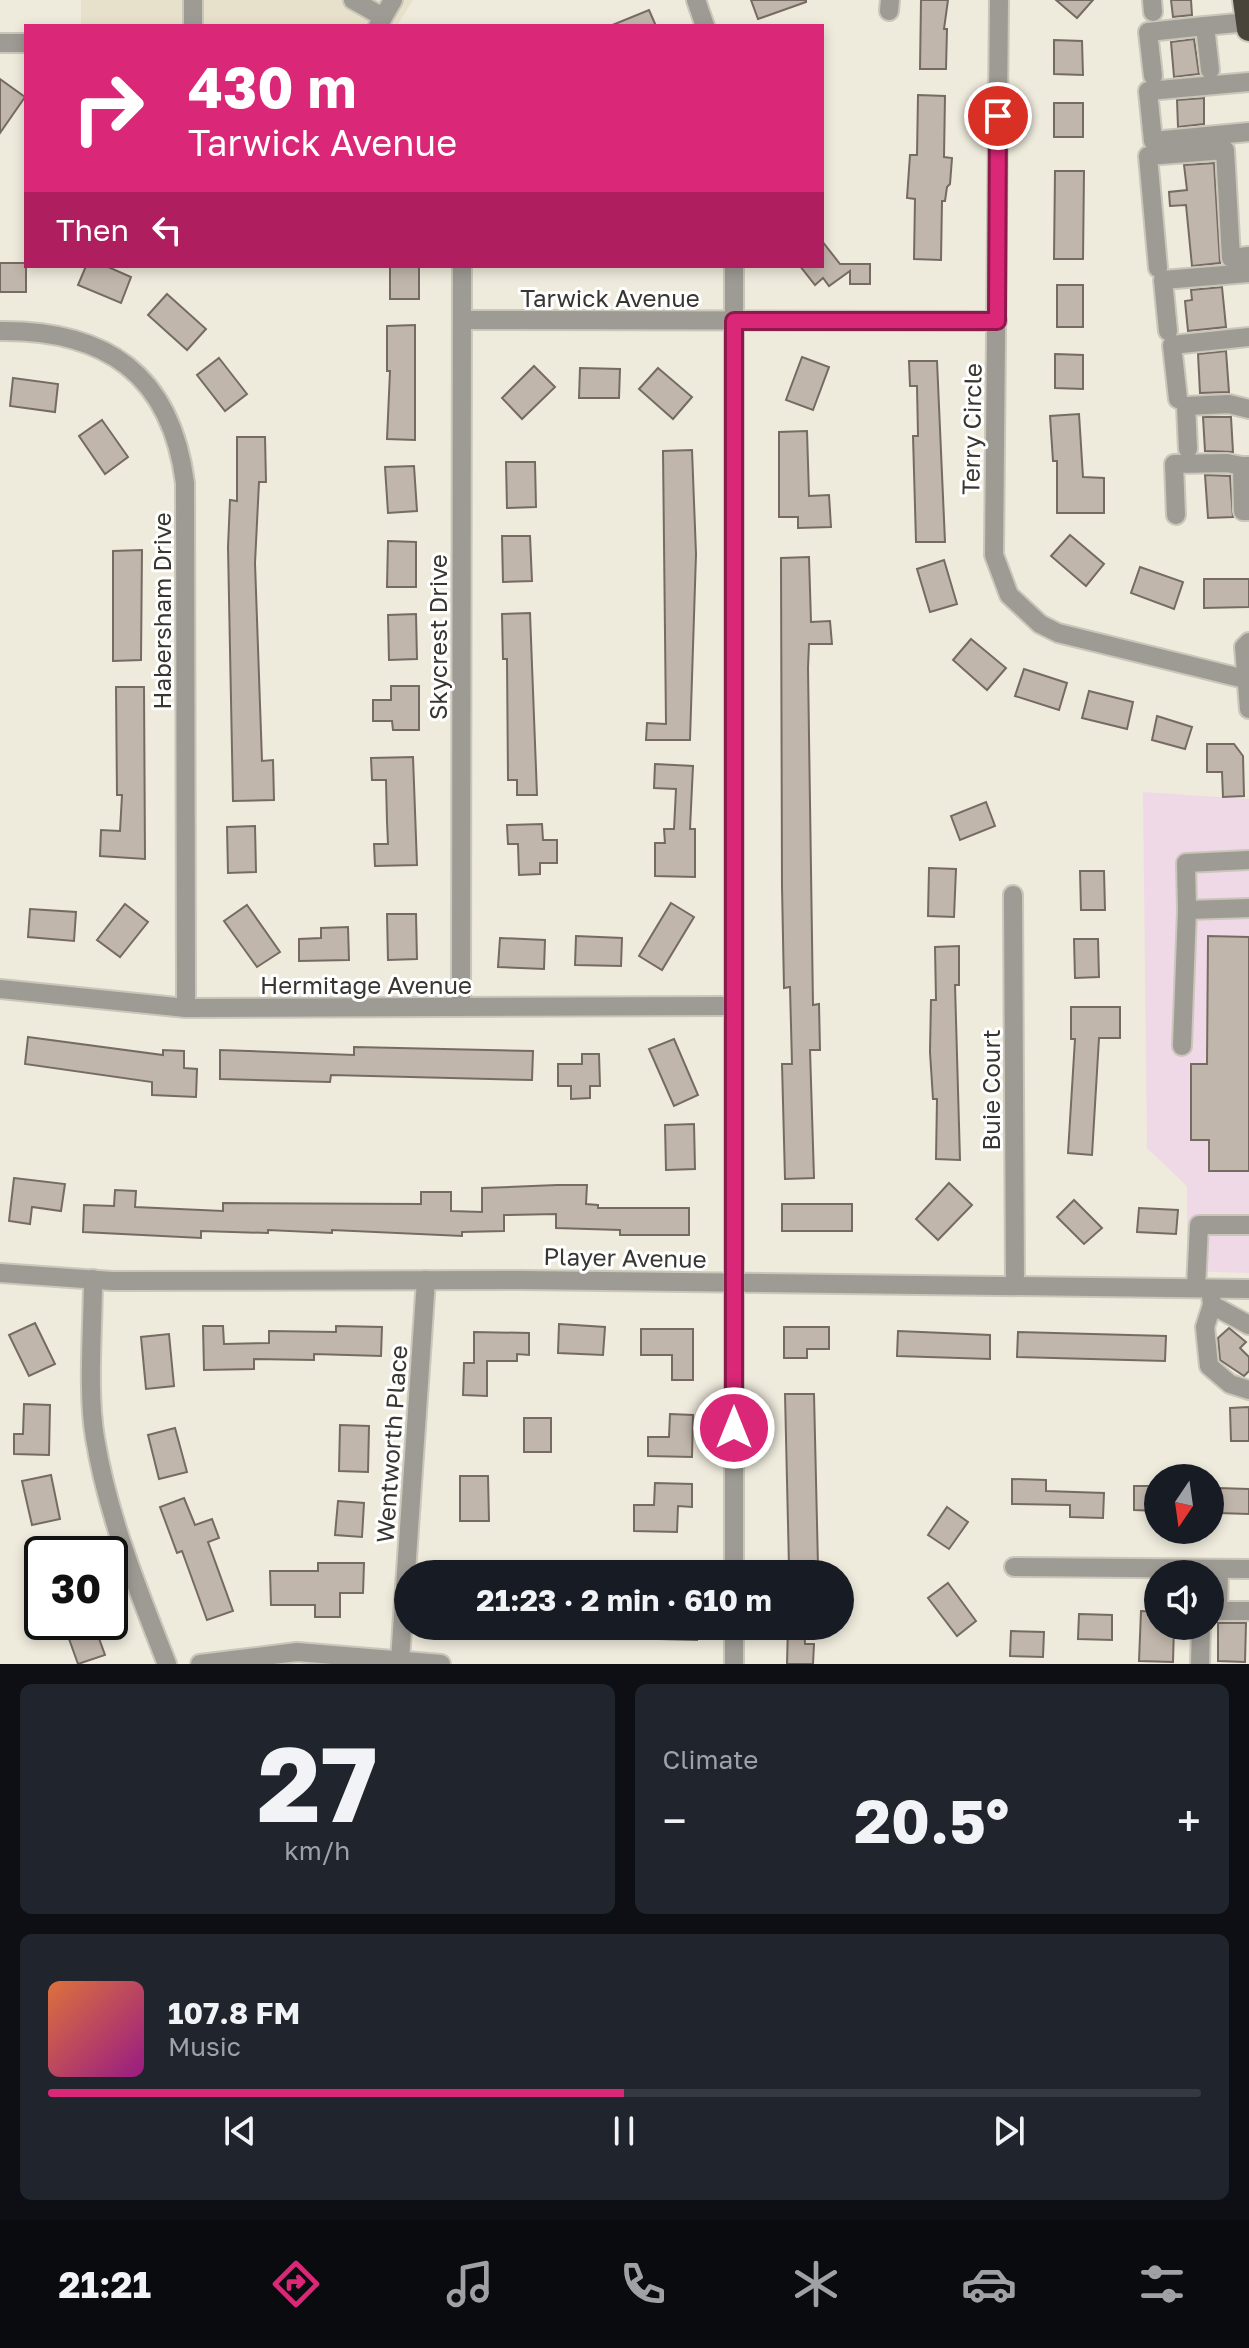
<!DOCTYPE html>
<meta charset="utf-8">
<style>
:root{--surface:#171b24;--page:#20242c;--text:#f1f3f6;--muted:#9ea1a6;--line:#363941;--accent:#db2777}
body{margin:0;font-family:"Golos Text",sans-serif;background:var(--page);color:var(--text);height:100vh;display:flex;flex-direction:column;font-size:30px;white-space:nowrap}
*{box-sizing:border-box;margin:0}
p{font-size:26px;color:var(--muted)}
.icon{flex:none;width:44px;height:44px;fill:none;stroke:currentColor;stroke-width:2;stroke-linecap:round;stroke-linejoin:round}
.map{position:relative;height:1664px;overflow:hidden}
.panel{display:flex;flex-direction:column;gap:20px;padding:20px;background:#0d0f14;flex:1}
.panel>*{flex:none}
.guide{position:absolute;left:24px;top:24px;width:800px;height:244px;border-radius:0px;box-shadow:0 4px 12px #0003;background:#db2777;color:#fff;overflow:hidden}
.needle{width:52px;rotate:193deg}
.tools{position:absolute;left:1144px;top:1464px;display:grid;gap:16px}
.tools a{display:grid;place-items:center;width:80px;height:80px;border-radius:50%;background:var(--surface);box-shadow:0 4px 12px #0003;font-size:40px}
.speed{position:absolute;left:24px;top:1536px;display:flex;gap:16px;font-size:40px;font-weight:700;text-align:center}
.speed>*{display:grid;place-content:center;width:104px;height:104px;border-radius:50%;background:var(--surface);box-shadow:0 4px 12px #0003;line-height:1}
.speed .limit{border:4px solid #111;border-radius:12px;background:#fff;color:#111}
.pin{position:absolute;display:grid;place-items:center;width:68px;height:68px;color:#fff;margin:-34px;border:4px solid #fff;border-radius:50%;box-shadow:0 2px 8px #0007}
.me{position:absolute;width:88px;margin:-44px;rotate:0deg;stroke-linejoin:round;filter:drop-shadow(0 0 6px #0008)}
.turn{display:flex;align-items:center;gap:28px;height:168px;padding:0 32px;font-size:36px}
.turn .icon{width:104px;height:104px;stroke-width:2.5}
.turn b{display:block;font-size:56px;line-height:68px}
.then{display:flex;align-items:center;height:76px;padding:0 32px;background:#0003;gap:16px;font-size:30px}
.big{font-size:60px;font-weight:700;line-height:1.1}
.panel .card{flex:1;display:flex;flex-direction:column;justify-content:center;gap:12px;min-width:0;padding:0 28px;border-radius:12px;background:var(--page)}
.panel .dial{align-items:center;gap:0}
.dial b{font-size:104px;line-height:1}
.song{display:flex;align-items:center;gap:24px}
.cover{width:96px;height:96px;border-radius:12px;background:linear-gradient(135deg,hsl(20 70% 55%),hsl(310 70% 35%))}
.played{height:8px;border-radius:4px;background:linear-gradient(90deg,var(--accent) 50%,var(--line) 50%)}
.keys{display:flex;justify-content:space-around;direction:ltr}
.heat{display:flex;justify-content:space-between;align-items:center;font-size:44px;direction:ltr}
.panel .tiles{flex:1;display:grid;gap:20px;grid-template-columns:1fr 1fr}
.card:last-child{grid-column:span 2}
.trip{position:absolute;left:394px;top:1560px;width:460px;height:80px;border-radius:40px;background:var(--surface);box-shadow:0 4px 12px #0003;font-weight:700;line-height:80px;text-align:center}
.menu{display:flex;height:128px;justify-content:space-around;align-items:center;background:#090b0e;color:var(--muted)}
.menu .icon{width:56px;height:56px}
.menu .on{color:var(--accent)}
.menu b{font-size:36px;color:var(--text)}
.map>svg:first-child{display:block}
</style>
<div class="map">
<svg width="1249" height="1664" viewBox="0 0 1249 1664">
<rect width="100%" height="100%" fill="#eeeadc"/>
<!-- commercial -->
<polygon fill="#efd9e6" points="1143,792 1249,799 1249,1273 1187,1271 1187,1186 1147,1148"/>
<!-- built -->
<polygon fill="#e7e1cb" points="81,0 413,0 397,26 81,26"/>
<!-- building -->
<g fill="#c1b6ac" stroke="#766b62" stroke-width="2">
<polygon points="751,0 806,0 806,2 758,19"/>
<polygon points="921,0 948,0 944,29 947,29 946,69 920,69"/>
<polygon points="1056,0 1093,0 1077,18"/>
<polygon points="1171,0 1191,0 1192,15 1173,17"/>
<polygon points="649,10 656,26 610,26"/>
<polygon points="1194,39 1199,74 1174,77 1171,42"/>
<polygon points="1054,40 1082,41 1083,75 1054,74"/>
<polygon points="0,79 25,97 0,133"/>
<polygon points="918,95 945,96 944,157 952,158 950,184 947,187 945,201 942,201 941,260 914,259 915,199 907,198 910,155 917,155"/>
<polygon points="1204,98 1204,124 1178,127 1177,100"/>
<rect x="1054" y="103" width="29" height="34"/>
<polygon points="1214,163 1220,263 1192,266 1186,205 1170,206 1169,192 1187,190 1184,165"/>
<polygon points="1055,171 1084,171 1083,259 1054,259"/>
<polygon points="822,241 840,264 870,264 870,284 850,284 850,271 829,286 823,278 815,285 800,266 822,266"/>
<rect x="0" y="263" width="26" height="29"/>
<polygon points="86,266 106,266 131,277 121,303 78,285"/>
<rect x="390" y="266" width="29" height="33"/>
<rect x="1057" y="285" width="26" height="42"/>
<polygon points="1222,287 1226,327 1188,331 1185,301 1192,300 1191,290"/>
<polygon points="167,294 206,329 187,350 148,315"/>
<polygon points="415,325 415,440 387,439 390,371 387,371 387,326"/>
<polygon points="1226,351 1229,392 1200,393 1198,354"/>
<polygon points="1055,354 1083,355 1083,389 1055,388"/>
<polygon points="802,357 829,367 813,410 786,400"/>
<polygon points="219,358 247,394 225,411 197,375"/>
<polygon points="909,361 937,361 945,542 916,542 913,436 918,436 917,386 910,386"/>
<polygon points="534,366 555,387 522,419 502,398"/>
<polygon points="580,368 620,369 619,398 579,398"/>
<polygon points="658,368 692,397 673,419 639,389"/>
<polygon points="13,378 58,384 55,412 10,406"/>
<polygon points="1079,414 1083,477 1104,478 1104,513 1057,513 1057,461 1053,461 1050,416"/>
<polygon points="1203,417 1231,417 1233,452 1205,451"/>
<polygon points="102,420 128,457 105,474 79,436"/>
<polygon points="807,431 809,496 829,495 831,527 798,528 798,517 779,517 779,432"/>
<polygon points="237,437 265,437 266,482 259,482 255,563 262,761 273,760 274,800 233,801 228,547 230,500 237,501"/>
<polygon points="692,450 696,554 690,740 646,740 647,723 666,724 663,451"/>
<polygon points="506,462 535,462 536,507 507,508"/>
<polygon points="414,466 417,511 388,513 385,467"/>
<polygon points="1205,475 1230,476 1233,517 1208,518"/>
<polygon points="1070,535 1104,564 1086,586 1051,556"/>
<polygon points="502,536 530,536 532,581 503,582"/>
<polygon points="388,541 416,542 416,587 387,587"/>
<polygon points="142,550 141,660 113,661 113,551"/>
<polygon points="809,557 811,622 830,621 832,644 809,644 808,668 813,1005 819,1004 820,1050 810,1050 814,1178 785,1179 782,1064 792,1064 790,987 784,988 782,886 781,558"/>
<polygon points="944,560 957,604 930,612 917,569"/>
<polygon points="1140,567 1183,582 1174,609 1131,593"/>
<polygon points="1204,579 1249,579 1249,607 1204,608"/>
<polygon points="530,613 537,795 517,795 517,780 508,780 507,659 503,659 502,614"/>
<polygon points="416,614 417,659 389,660 388,615"/>
<polygon points="971,639 1006,668 987,690 953,660"/>
<polygon points="1024,669 1067,683 1059,710 1015,696"/>
<polygon points="391,686 419,686 419,730 393,730 392,721 373,721 373,700 391,700"/>
<polygon points="116,687 144,687 145,859 100,856 101,830 120,831 122,795 117,795"/>
<polygon points="1089,691 1133,702 1127,729 1082,718"/>
<polygon points="1157,716 1192,727 1185,749 1152,740"/>
<polygon points="1207,744 1234,744 1243,756 1244,796 1223,797 1222,772 1207,772"/>
<polygon points="413,757 417,865 375,866 374,844 388,844 387,822 386,780 372,780 371,758"/>
<polygon points="655,764 693,766 690,829 695,829 695,877 655,876 655,843 665,843 664,829 674,829 676,789 654,788"/>
<polygon points="986,802 995,826 960,840 951,816"/>
<polygon points="542,824 543,840 557,840 557,863 540,863 540,874 519,875 518,844 508,844 507,825"/>
<polygon points="255,826 256,872 228,873 227,827"/>
<polygon points="929,868 956,869 954,917 928,916"/>
<polygon points="1080,871 1104,871 1105,910 1081,910"/>
<polygon points="671,903 694,917 662,970 639,956"/>
<polygon points="125,904 148,922 120,957 97,940"/>
<polygon points="247,905 280,952 257,967 224,921"/>
<polygon points="30,909 76,912 74,941 28,937"/>
<polygon points="387,914 416,914 417,959 388,960"/>
<polygon points="348,927 349,960 299,961 299,939 321,938 321,928"/>
<polygon points="576,936 622,938 621,966 575,965"/>
<polygon points="1208,936 1249,937 1249,1171 1209,1171 1209,1140 1191,1140 1191,1064 1207,1064"/>
<polygon points="500,938 545,940 544,969 498,967"/>
<polygon points="1074,939 1098,939 1099,977 1075,978"/>
<polygon points="959,946 959,985 955,985 960,1160 936,1159 937,1099 933,1099 930,1052 931,1000 936,1000 935,947"/>
<polygon points="1071,1007 1120,1007 1120,1038 1099,1038 1092,1155 1068,1153 1075,1039 1071,1039"/>
<polygon points="28,1037 163,1055 163,1050 184,1051 184,1068 197,1069 196,1097 152,1095 152,1082 25,1064"/>
<polygon points="674,1039 698,1095 674,1106 649,1049"/>
<polygon points="354,1047 533,1051 532,1080 331,1075 330,1082 220,1079 220,1050 354,1055"/>
<polygon points="582,1054 599,1054 600,1086 590,1086 590,1098 571,1099 571,1086 558,1086 558,1064 582,1064"/>
<polygon points="694,1124 695,1169 666,1170 665,1125"/>
<polygon points="14,1178 65,1184 61,1211 32,1207 30,1224 9,1221"/>
<polygon points="949,1183 972,1205 938,1240 916,1219"/>
<polygon points="557,1185 587,1185 586,1204 598,1205 598,1208 689,1208 689,1235 620,1235 620,1230 556,1228 556,1214 504,1215 504,1231 462,1232 462,1236 332,1230 332,1233 268,1230 268,1233 201,1231 201,1238 83,1232 84,1205 114,1206 115,1190 136,1191 135,1207 223,1211 223,1203 421,1204 421,1192 451,1192 451,1211 482,1212 482,1188"/>
<polygon points="1074,1200 1102,1228 1084,1244 1057,1217"/>
<rect x="782" y="1204" width="70" height="27"/>
<polygon points="1139,1208 1178,1210 1176,1234 1137,1232"/>
<polygon points="35,1323 55,1364 29,1376 9,1335"/>
<polygon points="559,1324 605,1327 603,1355 558,1353"/>
<polygon points="203,1326 223,1326 224,1344 269,1343 269,1331 336,1332 336,1326 382,1327 381,1356 314,1354 314,1360 254,1359 254,1369 204,1370"/>
<polygon points="784,1327 829,1327 829,1349 807,1349 807,1358 784,1358"/>
<polygon points="1229,1328 1246,1342 1240,1348 1249,1357 1249,1371 1244,1376 1220,1360 1218,1338"/>
<polygon points="641,1329 693,1329 693,1380 672,1380 672,1355 641,1355"/>
<polygon points="898,1331 990,1335 990,1359 897,1356"/>
<polygon points="474,1332 529,1333 529,1355 517,1354 517,1361 487,1361 487,1396 463,1395 464,1363 474,1363"/>
<polygon points="1018,1332 1166,1336 1165,1361 1017,1357"/>
<polygon points="169,1334 174,1386 146,1389 141,1337"/>
<polygon points="785,1394 814,1394 818,1566 789,1567"/>
<polygon points="24,1404 50,1405 49,1455 14,1454 14,1434 23,1434"/>
<polygon points="1249,1407 1249,1441 1231,1441 1230,1408"/>
<polygon points="670,1414 693,1415 692,1457 648,1456 648,1437 669,1437"/>
<rect x="524" y="1418" width="27" height="34"/>
<polygon points="340,1425 369,1426 368,1472 339,1471"/>
<polygon points="175,1428 187,1472 159,1479 148,1435"/>
<polygon points="51,1475 60,1519 32,1525 22,1481"/>
<polygon points="460,1476 488,1476 489,1521 460,1521"/>
<polygon points="1012,1479 1046,1480 1046,1491 1104,1493 1103,1518 1070,1517 1070,1505 1012,1504"/>
<polygon points="655,1483 692,1484 692,1507 678,1506 677,1532 634,1531 634,1505 654,1505"/>
<polygon points="1134,1486 1158,1486 1158,1511 1134,1510"/>
<polygon points="1218,1488 1249,1489 1249,1514 1218,1513"/>
<polygon points="184,1498 195,1525 212,1519 219,1538 208,1542 233,1611 207,1620 182,1551 177,1553 160,1507"/>
<polygon points="338,1501 364,1503 362,1537 335,1535"/>
<polygon points="947,1507 968,1522 949,1549 928,1535"/>
<polygon points="318,1563 364,1563 363,1593 340,1593 340,1617 315,1617 315,1605 271,1605 270,1571 318,1571"/>
<polygon points="948,1583 976,1621 957,1636 928,1598"/>
<polygon points="1141,1611 1158,1612 1158,1626 1174,1626 1173,1662 1139,1661"/>
<polygon points="1079,1614 1112,1615 1112,1640 1078,1639"/>
<polygon points="63,1622 93,1622 105,1655 78,1664"/>
<polygon points="1218,1623 1246,1623 1245,1662 1218,1661"/>
<polygon points="621,1626 697,1626 697,1640 620,1638"/>
<polygon points="788,1626 804,1626 805,1644 814,1644 813,1664 787,1664"/>
<polygon points="1011,1631 1044,1632 1043,1657 1010,1656"/>
</g>
<g fill="none" stroke-linecap="round" stroke-linejoin="round">
<defs>
<g id="minor">
<polyline points="193,0 193,26"/>
<polyline points="353,0 383,17"/>
<polyline points="696,0 705,26"/>
<polyline points="999,0 994,555 1009,595 1040,624 1058,633 1249,680"/>
<polyline points="1152,0 1153,12"/>
<polyline points="889,11 890,0"/>
<polyline points="378,26 393,0"/>
<polyline points="1205,26 1248,22"/>
<polyline points="0,43 26,43"/>
<polyline points="1153,76 1148,32 1205,26 1210,70"/>
<polyline points="1249,82 1148,91 1153,141 1249,132"/>
<polyline points="734,266 734,1574"/>
<polyline points="1158,268 1148,156 1225,150 1231,258 1249,256"/>
<polyline points="463,320 997,321"/>
<path d="M 0,331 C 106,330 171,374 185,483 L 186,1008"/>
<polyline points="1168,331 1163,280 1249,273"/>
<polyline points="1178,399 1172,345 1249,337"/>
<polyline points="1188,449 1186,406 1229,404 1249,409"/>
<polyline points="1249,466 1242,466 1243,511 1249,511"/>
<polyline points="1176,515 1174,464 1227,463 1242,466"/>
<polyline points="1249,642 1244,647 1249,709"/>
<polyline points="1249,860 1186,863 1187,910 1249,908"/>
<polyline points="1013,895 1015,1286"/>
<polyline points="0,989 186,1008 733,1006"/>
<polyline points="461,1007 462,266"/>
<polyline points="1182,1046 1187,910"/>
<polyline points="0,1273 112,1281 521,1280 1249,1289"/>
<path d="M 93,1279 C 93,1328 87,1391 95,1438 C 108,1517 138,1590 167,1664"/>
<polyline points="1196,1288 1199,1225 1249,1225"/>
<polyline points="1211,1295 1212,1305 1249,1325"/>
<polyline points="1212,1305 1205,1327 1209,1366 1230,1384 1249,1390"/>
<polyline points="1014,1567 1249,1569"/>
<polyline points="1210,1611 1249,1611"/>
<polyline points="1218,1611 1219,1569"/>
<polyline points="734,1626 734,1664"/>
<polyline points="400,1660 426,1280"/>
<polyline points="200,1664 297,1652 441,1664"/>
<polyline points="1200,1664 1201,1626"/>
</g>
<polyline id="highway" points="1245,0 1249,29"/>
</defs>
<!-- minor casing -->
<use href="#minor" stroke="#cac6ba" stroke-width="22"/>
<!-- highway casing -->
<use href="#highway" stroke="#cac6ba" stroke-width="28"/>
<!-- minor -->
<use href="#minor" stroke="#9e9b95" stroke-width="18"/>
<!-- highway -->
<use href="#highway" stroke="#494439" stroke-width="24"/>
</g>
<g fill="none" stroke-linecap="round" stroke-linejoin="round">
<defs>
<polyline id="route" points="734,1428 734,321 997,321 998,116"/>
</defs>
<!-- route casing -->
<use href="#route" stroke="#8e194d" stroke-width="20"/>
<!-- route -->
<use href="#route" stroke="#db2777" stroke-width="14"/>
</g>
<g text-anchor="middle" dominant-baseline="central" stroke-width="6" stroke-linejoin="round" paint-order="stroke">
<!-- street labels -->
<g font-size="24" fill="#383631" stroke="#fff">
<text x="610" y="297">Tarwick Avenue</text>
<text transform="translate(971 429) rotate(-89)">Terry Circle</text>
<text transform="translate(161 611) rotate(-90)">Habersham Drive</text>
<text transform="translate(437 637) rotate(-90)">Skycrest Drive</text>
<text x="366" y="984">Hermitage Avenue</text>
<text transform="translate(990 1090) rotate(-90)">Buie Court</text>
<text transform="translate(625 1257) rotate(1)">Player Avenue</text>
<text transform="translate(391 1444) rotate(-86)">Wentworth Place</text>
</g>
</g>
</svg>
<div class="tools">
<a><svg class="needle" viewBox="-14 -14 28 28"><path d="M0-13l5 13h-10z" fill="#e53935"/><path d="M0 13l5-13h-10z" fill="#9ea1a6"/></svg></a>
<a><svg class="icon" aria-label="sound" viewBox="0 0 24 24"><path d="M4 9h4l5-4v14l-5-4H4zM17 9q2 3 0 6"/></svg></a>
</div>
<div class="speed"><div class="limit">30</div></div>
<div class="pin" style="left:998px;top:116px;background:#d93025"><svg class="icon" aria-label="arrive" viewBox="0 0 24 24"><path d="M6 21V4h12l-3 4 3 4H6"/></svg></div>
<svg class="me" style="left:734px;top:1428px" viewBox="-20 -20 40 40"><circle r="17" fill="#db2777" stroke="#fff" stroke-width="3"/><path d="M0-11L8 9 0 5-8 9z" fill="#fff"/></svg>
<div class="trip">21:23 · 2 min · 610 m</div>
<div class="guide">
<div class="turn"><svg class="icon" aria-label="right" viewBox="0 0 24 24"><path d="M7 20v-9h11M14 6l5 5-5 5"/></svg><div><b>430 m</b>Tarwick Avenue</div></div>
<div class="then">Then<svg class="icon" aria-label="left" viewBox="0 0 24 24"><path d="M17 20v-9H6M10 6l-5 5 5 5"/></svg></div>
</div>
</div>
<section class="panel">
<div class="tiles">
<div class="card dial"><b>27</b><p>km/h</p></div>
<div class="card"><p>Climate</p>
<div class="heat"><a>−</a><b class="big">20.5°</b><a>+</a></div>
</div>
<div class="card">
<div class="song"><i class="cover"></i><div><b>107.8 FM</b><p>Music</p></div></div>
<div class="played"></div>
<div class="keys"><svg class="icon" aria-label="previous" viewBox="0 0 24 24"><path d="M18 5L8 12l10 7zM5 5v14"/></svg><svg class="icon" aria-label="pause" viewBox="0 0 24 24"><path d="M8 5v14M16 5v14"/></svg><svg class="icon" aria-label="next" viewBox="0 0 24 24"><path d="M6 5l10 7-10 7zM19 5v14"/></svg></div>
</div>
</div>
</section>
<nav class="menu">
<b>21:21</b>
<svg class="icon on" aria-label="directions" viewBox="0 0 24 24"><path d="M12 3l9 9-9 9-9-9zM9 14v-3h6M13 9l2 2-2 2"/></svg>
<svg class="icon" aria-label="music" viewBox="0 0 24 24"><path d="M9 18V5l10-2v13"/><circle cx="6" cy="18" r="3"/><circle cx="16" cy="16" r="3"/></svg>
<svg class="icon" aria-label="phone" viewBox="0 0 24 24"><path d="M5 4h4l2 5-3 2q2 4 5 5l2-3 5 2v4C11 20 4 13 5 4z"/></svg>
<svg class="icon" aria-label="climate" viewBox="0 0 24 24"><path d="M12 3v18M4 7l16 10M4 17L20 7"/></svg>
<svg class="icon" aria-label="car" viewBox="0 0 24 24"><path d="M5 17H2v-5l4-1 3-4h7l3 4 3 1v5h-3M9 17h6M6 11h13"/><circle cx="7" cy="17" r="2"/><circle cx="17" cy="17" r="2"/></svg>
<svg class="icon" aria-label="filters" viewBox="0 0 24 24"><path d="M4 7h16M4 17h16"/><circle cx="9" cy="7" r="2"/><circle cx="15" cy="17" r="2"/></svg>
</nav>
